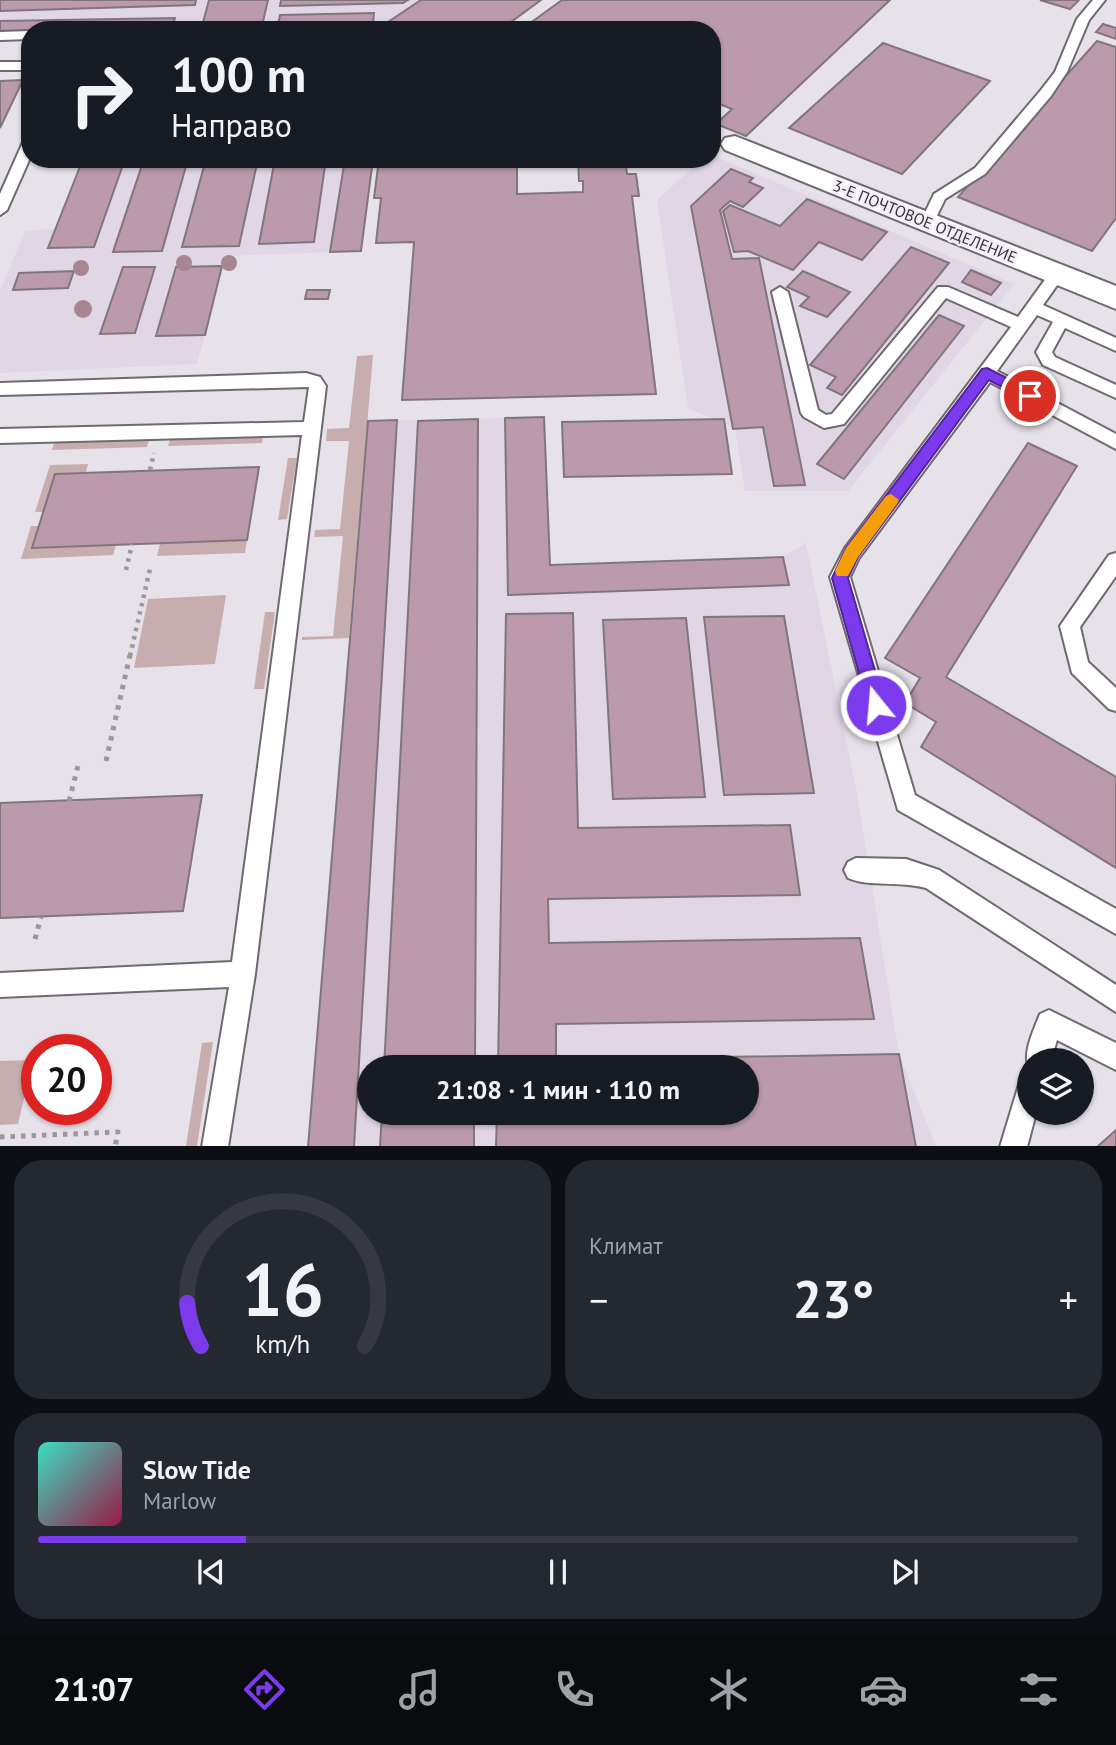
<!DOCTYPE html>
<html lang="ru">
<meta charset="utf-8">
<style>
:root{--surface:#171b24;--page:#242831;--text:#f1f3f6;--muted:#9ea1a6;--line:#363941;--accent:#7c3aed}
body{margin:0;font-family:"PT Sans",sans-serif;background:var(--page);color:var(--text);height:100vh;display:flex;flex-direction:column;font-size:26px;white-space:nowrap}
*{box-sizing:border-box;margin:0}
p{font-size:23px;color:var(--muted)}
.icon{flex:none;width:38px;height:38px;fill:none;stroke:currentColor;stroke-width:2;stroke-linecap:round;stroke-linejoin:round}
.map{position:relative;height:1146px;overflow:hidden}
.details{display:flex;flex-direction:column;gap:14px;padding:14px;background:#0d0f14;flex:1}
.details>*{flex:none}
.top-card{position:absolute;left:21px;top:21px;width:700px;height:147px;border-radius:28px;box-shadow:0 2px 5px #0004;background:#171b24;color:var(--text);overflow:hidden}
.controls{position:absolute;left:1017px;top:1048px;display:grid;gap:14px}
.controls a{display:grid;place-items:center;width:77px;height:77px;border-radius:50%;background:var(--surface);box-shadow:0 2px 5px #0004;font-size:35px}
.speed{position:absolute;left:21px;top:1034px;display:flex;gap:14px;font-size:35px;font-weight:700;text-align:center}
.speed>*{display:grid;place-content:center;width:91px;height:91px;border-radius:50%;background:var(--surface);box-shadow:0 2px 5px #0004;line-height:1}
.speed .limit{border:10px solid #d22;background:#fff;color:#111}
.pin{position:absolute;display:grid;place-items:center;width:60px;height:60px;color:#fff;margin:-30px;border:4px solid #fff;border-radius:50%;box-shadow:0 2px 7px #0007}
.me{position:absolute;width:77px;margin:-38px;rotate:343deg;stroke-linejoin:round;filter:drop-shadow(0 0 5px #0008)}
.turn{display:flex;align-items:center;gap:24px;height:147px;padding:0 35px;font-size:32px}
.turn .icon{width:91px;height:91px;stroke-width:2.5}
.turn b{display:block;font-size:49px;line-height:60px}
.big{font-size:52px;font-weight:700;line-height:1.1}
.details .card{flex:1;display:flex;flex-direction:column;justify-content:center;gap:10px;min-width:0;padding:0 24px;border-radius:28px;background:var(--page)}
.details .dial{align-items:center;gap:0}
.dial svg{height:182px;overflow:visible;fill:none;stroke:var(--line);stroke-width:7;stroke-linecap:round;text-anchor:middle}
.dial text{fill:var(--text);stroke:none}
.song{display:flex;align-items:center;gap:21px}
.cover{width:84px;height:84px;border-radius:10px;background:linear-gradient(135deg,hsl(170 70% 55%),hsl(340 70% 35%))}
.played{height:7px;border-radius:4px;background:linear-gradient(90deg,var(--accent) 20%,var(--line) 20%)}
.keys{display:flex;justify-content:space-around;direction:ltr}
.heat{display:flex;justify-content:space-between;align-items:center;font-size:38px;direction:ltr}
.details .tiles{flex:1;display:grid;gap:14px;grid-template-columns:1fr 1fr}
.card:last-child{grid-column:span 2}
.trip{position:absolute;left:357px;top:1055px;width:402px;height:70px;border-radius:35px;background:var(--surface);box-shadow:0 2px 5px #0004;font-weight:700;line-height:70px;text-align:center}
.tabs{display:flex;height:112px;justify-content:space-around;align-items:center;background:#090b0e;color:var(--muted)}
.tabs .icon{width:49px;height:49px}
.tabs .active{color:var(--accent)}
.tabs b{font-size:32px;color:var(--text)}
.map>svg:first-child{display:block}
</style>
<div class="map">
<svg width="1116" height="1147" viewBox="0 0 1116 1147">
<rect width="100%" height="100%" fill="#e7e1ea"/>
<!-- built -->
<g fill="#e1d6e6" fill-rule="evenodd">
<polygon points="0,0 421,0 383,25 392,30 0,32"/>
<polygon points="712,155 1014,284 848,491 745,491 735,429 688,408 657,200 702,159 712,159"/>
<polygon points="83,159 373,159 361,251 226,256 197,364 0,373 0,291 25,231 56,229"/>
<path d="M 544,417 L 550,565 L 783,557 L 806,543 L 857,794 L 899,1054 L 936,1146 L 308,1147 L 368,421 ZM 369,1068 L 747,1068 L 747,1113 L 369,1113 Z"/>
</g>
<!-- green -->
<g fill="#c8adae">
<polygon points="373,355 349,638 302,640 302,637 333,636 343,536 314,537 315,530 340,529 349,441 326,441 327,429 349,428 357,356"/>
<polygon points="263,437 262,443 168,446 170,439"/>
<polygon points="149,440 147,447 52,450 54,443"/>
<polygon points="288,458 297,458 287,519 278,520"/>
<polygon points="88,464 86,472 55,474 43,512 35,512 50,465"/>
<polygon points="31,526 39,526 32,547 116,545 113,555 21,559"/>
<polygon points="247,540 245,553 157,556 160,543"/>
<polygon points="226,595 215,664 134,668 148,599"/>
<polygon points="265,612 275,612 264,689 254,689"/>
<polygon points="213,1042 197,1146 186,1146 202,1043"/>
<polygon points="33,1060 18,1124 0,1125 0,1061"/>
</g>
<!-- building -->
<g fill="#ba9aab" stroke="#80767b" stroke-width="2">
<polygon points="0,0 196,0 195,5 0,11"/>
<polygon points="209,0 268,0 261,30 201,30"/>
<polygon points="281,0 408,0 403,3 280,6"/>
<polygon points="421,0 541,0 500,30 392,30 382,26"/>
<polygon points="562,0 890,0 746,136 716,124 732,109 712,101 712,30 522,29"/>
<polygon points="1040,0 1079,0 1070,9"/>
<polygon points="374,13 373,23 278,25 280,15"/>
<polygon points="175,18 171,30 0,32 0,21"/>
<polygon points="1103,24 1116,28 1116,39 1096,32"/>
<polygon points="1097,41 1116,47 1116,218 1092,251 958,197"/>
<polygon points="883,43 990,81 902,174 789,128"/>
<polygon points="23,80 0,128 0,81"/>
<polygon points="83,159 125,159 94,247 48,248"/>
<polygon points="144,159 188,159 162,251 113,252"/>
<polygon points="206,159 258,159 239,246 182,247"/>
<polygon points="275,159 326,159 314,242 259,244"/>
<polygon points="345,159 373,159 361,251 330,252"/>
<polygon points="379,159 517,159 517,194 583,192 583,181 579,181 578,159 625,159 627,174 636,174 639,196 632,196 656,394 402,400 414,242 376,243 381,198 374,198"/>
<polygon points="731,169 753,178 749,182 763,188 743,207 730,201 720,210 732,259 759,258 805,485 774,486 763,427 733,429 691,206"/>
<polygon points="807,199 887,232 862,260 819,242 793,270 748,251 734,252 723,211 730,205 780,226"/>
<polygon points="911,247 949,263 842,395 827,388 836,377 810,365"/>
<polygon points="222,266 205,335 156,336 176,267"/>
<polygon points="123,267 155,267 135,333 100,334"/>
<polygon points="971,270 1001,283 991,295 962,282"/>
<polygon points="74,271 68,288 13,290 19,273"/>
<polygon points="803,271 850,292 827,317 800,306 809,297 787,287"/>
<polygon points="307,290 330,290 328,299 305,299"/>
<polygon points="939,315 964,326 844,479 817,464"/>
<polygon points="544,417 550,565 783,557 789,585 508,595 505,418"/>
<polygon points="478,419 475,1068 384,1068 418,421"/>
<polygon points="724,419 732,474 564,477 562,422"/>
<polygon points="397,420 354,1147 308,1147 368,421"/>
<polygon points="1028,443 1077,466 946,677 1116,777 1116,868 921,747 936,722 905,703 920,678 885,658"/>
<polygon points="259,467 247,540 32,548 55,474"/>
<polygon points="573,613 578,828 790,825 800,895 548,899 549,943 860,938 874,1019 556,1024 556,1060 899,1054 916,1147 496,1147 497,1113 747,1113 747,1068 498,1068 506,614"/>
<polygon points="784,616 814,793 724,795 704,617"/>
<polygon points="686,618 705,797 613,799 603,620"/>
<polygon points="202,795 183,911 0,918 0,803"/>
<polygon points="382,1113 474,1113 474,1147 380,1147"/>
<polygon points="1116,1130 1116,1147 1097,1147"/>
</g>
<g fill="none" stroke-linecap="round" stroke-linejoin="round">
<defs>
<g id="service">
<polygon points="1093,0 1105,0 1089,20 1067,72 1051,96 985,174 945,199 933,224 923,224 921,221 934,194 975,168 1041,90 1055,72 1077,19"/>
<polygon points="30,31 30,39 0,40 0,32"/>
<rect x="0" y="62" width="30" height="8"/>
<polygon points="30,138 30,158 7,210 0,215 0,194 23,142"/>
<polygon points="1057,269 1065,274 1043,305 1116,338 1116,351 1065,328 1052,352 1055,357 1116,385 1116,398 1043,365 1036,352 1053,322 1037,315 997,371 1116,434 1116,449 990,382 859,558 850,577 915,795 1116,909 1116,934 898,810 830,577 845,548 1011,327 946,298 844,424 824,428 804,417 801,413 772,292 780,287 788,292 818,410 826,415 832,414 938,287 948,287 1018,317 1052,270"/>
<polygon points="306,373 320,377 326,386 255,974 228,1147 202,1147 229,987 0,997 0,973 232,962 302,435 0,443 0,429 304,422 309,387 0,395 0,383"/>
<polygon points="1116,553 1116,576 1080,627 1088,662 1116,688 1116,711 1109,709 1072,673 1060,626 1109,555"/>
<path d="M 856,858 L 906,859 L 939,870 L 1116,985 L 1116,1012 L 926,888 C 900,881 868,887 848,878 L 844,870 L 848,862 Z"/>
<path d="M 1049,1010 L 1116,1043 L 1116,1070 L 1057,1040 L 1051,1060 L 1029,1060 L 1029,1069 C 1022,1053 1034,1030 1040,1014 Z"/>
<polygon points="1029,1077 1029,1113 1036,1113 1027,1147 1000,1147 1020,1081"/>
</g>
<polygon id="minor" points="735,136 1116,286 1116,309 725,150 721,144 725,138"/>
</defs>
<!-- service casing -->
<use href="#service" stroke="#6f6971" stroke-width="4"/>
<!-- minor casing -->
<use href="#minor" stroke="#6f6971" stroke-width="4"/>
<!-- path-far1 -->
<g stroke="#9c989e" stroke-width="4.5" stroke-dasharray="3.5 5" stroke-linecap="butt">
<polyline points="150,470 154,453"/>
<polyline points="126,570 132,544"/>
<polyline points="130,656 150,569"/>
</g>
<!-- path -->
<g stroke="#9c989e" stroke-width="5" stroke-dasharray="4.5 6" stroke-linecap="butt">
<polyline points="106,761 130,655"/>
<polyline points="69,801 79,762"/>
<polyline points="35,939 41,917"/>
<polyline points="0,1137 118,1132 115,1147"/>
</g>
<!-- service -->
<use href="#service" fill="#fff" fill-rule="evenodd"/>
<!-- minor -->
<use href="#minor" fill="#fff" fill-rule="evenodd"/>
</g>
<!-- trees -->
<g fill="#a7878f">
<circle cx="184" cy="263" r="8"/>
<circle cx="229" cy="263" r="8"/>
<circle cx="81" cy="268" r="8"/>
<circle cx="83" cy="309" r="9"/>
</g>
<!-- route -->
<polygon fill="#7c3aed" stroke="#51269a" stroke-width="2" points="987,368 1035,392 1035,399 1025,399 989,380 858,557 848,578 885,705 883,710 876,712 870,710 868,705 832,578 846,548 982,369"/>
<!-- slow -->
<polygon fill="#f59e0b" points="891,494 899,500 897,504 858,557 848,576 837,576 835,571 846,548 886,496"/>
<g text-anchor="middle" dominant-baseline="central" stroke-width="5" stroke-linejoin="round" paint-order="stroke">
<!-- far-street labels -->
<g font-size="16" fill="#373438" stroke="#f5eef8">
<text transform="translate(925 221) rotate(22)">3-Е ПОЧТОВОЕ ОТДЕЛЕНИЕ</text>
</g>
</g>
</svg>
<div class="controls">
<a><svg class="icon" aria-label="layers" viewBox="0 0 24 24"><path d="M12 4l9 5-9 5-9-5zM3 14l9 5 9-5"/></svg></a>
</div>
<div class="speed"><div class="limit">20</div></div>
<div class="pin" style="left:1030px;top:396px;background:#d93025"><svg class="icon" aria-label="arrive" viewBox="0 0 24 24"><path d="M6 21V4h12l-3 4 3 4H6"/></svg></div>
<svg class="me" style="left:876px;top:705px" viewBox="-20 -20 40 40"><circle r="17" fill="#7c3aed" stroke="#fff" stroke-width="3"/><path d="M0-11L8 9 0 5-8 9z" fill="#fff"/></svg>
<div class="trip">21:08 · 1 мин · 110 m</div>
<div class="top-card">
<div class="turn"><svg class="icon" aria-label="right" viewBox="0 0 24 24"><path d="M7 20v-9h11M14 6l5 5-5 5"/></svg><div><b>100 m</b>Направо</div></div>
</div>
</div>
<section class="details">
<div class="tiles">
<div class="card dial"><svg viewBox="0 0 100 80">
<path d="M14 69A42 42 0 1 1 86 69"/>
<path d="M14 69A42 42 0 0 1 8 50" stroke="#7c3aed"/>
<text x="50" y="56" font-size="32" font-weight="700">16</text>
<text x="50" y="72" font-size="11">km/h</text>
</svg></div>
<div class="card"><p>Климат</p>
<div class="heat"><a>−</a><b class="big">23°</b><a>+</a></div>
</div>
<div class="card">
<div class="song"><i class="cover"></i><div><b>Slow Tide</b><p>Marlow</p></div></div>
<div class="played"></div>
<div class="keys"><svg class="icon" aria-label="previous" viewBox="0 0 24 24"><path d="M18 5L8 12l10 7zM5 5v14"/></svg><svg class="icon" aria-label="pause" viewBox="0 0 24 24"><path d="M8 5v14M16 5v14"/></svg><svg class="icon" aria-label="next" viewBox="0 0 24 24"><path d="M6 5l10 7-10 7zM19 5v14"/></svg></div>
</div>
</div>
</section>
<nav class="tabs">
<b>21:07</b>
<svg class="icon active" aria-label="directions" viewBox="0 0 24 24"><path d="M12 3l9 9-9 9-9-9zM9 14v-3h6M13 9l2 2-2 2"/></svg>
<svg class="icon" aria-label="music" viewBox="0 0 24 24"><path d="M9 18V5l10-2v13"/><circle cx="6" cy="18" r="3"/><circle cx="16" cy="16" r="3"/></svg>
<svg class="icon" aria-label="phone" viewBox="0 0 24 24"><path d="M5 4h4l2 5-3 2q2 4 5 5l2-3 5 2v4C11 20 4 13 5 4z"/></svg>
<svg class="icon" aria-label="climate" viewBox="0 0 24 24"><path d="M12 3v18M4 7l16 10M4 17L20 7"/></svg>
<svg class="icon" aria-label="car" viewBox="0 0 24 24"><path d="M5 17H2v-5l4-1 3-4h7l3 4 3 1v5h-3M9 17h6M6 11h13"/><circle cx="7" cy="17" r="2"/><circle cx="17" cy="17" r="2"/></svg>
<svg class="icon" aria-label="filters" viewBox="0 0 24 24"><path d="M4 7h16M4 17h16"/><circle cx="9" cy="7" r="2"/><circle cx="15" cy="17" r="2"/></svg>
</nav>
